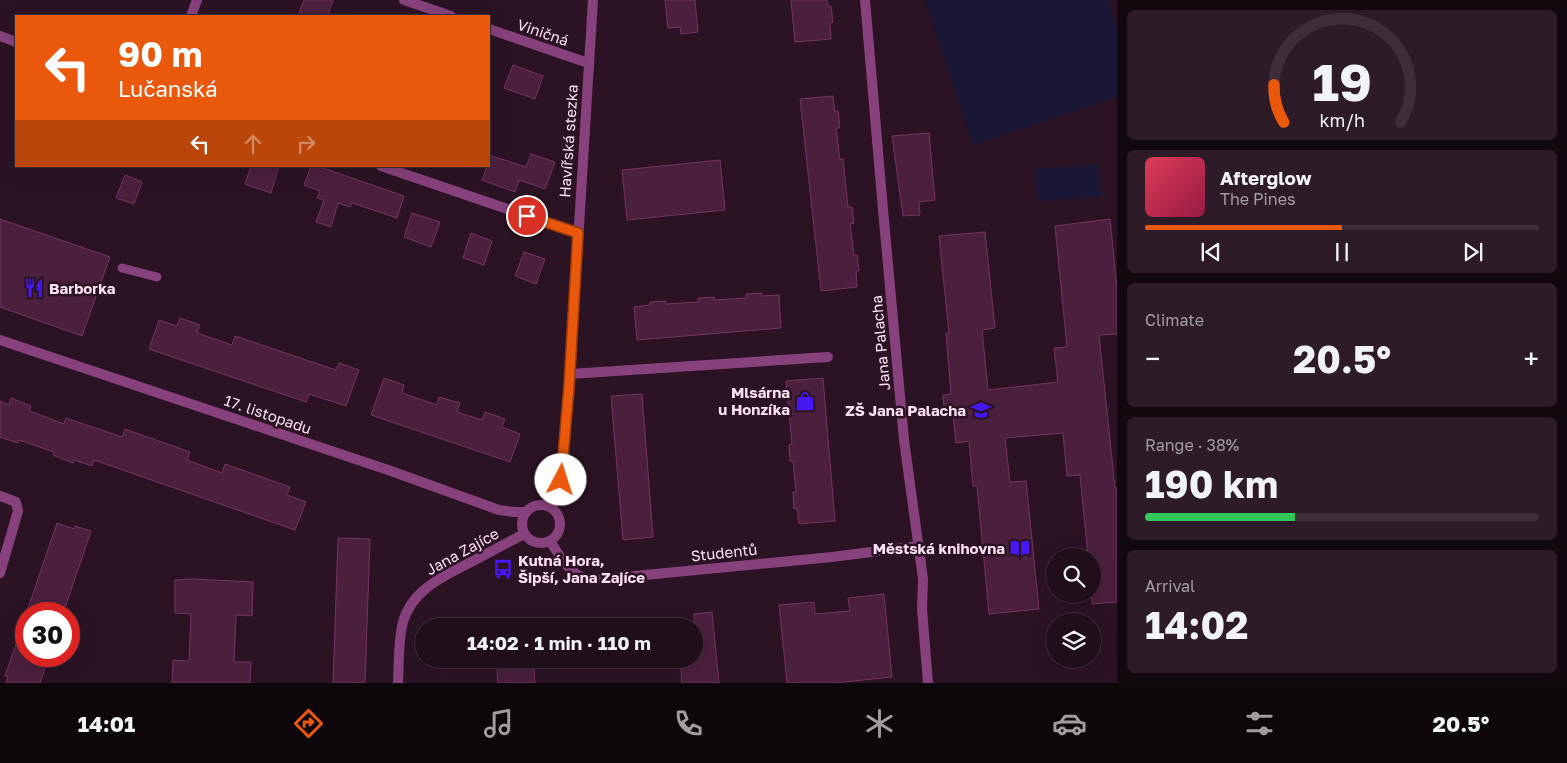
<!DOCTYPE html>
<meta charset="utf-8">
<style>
:root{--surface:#200e1b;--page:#2d1c28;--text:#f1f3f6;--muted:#a29ca3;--line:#3d2e3a;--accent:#ea580c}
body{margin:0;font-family:"Golos Text",sans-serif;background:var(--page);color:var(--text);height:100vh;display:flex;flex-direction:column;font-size:19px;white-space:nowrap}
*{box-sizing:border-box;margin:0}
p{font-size:16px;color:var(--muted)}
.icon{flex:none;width:28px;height:28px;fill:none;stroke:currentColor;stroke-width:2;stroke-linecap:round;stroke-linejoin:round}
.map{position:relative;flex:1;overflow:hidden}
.details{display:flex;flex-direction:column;gap:10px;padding:10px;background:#12080f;width:450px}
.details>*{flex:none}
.top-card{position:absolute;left:15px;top:15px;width:475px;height:152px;border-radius:0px;box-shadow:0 5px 20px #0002,0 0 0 1px var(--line);background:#ea580c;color:#fff;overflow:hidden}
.tools{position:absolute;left:1046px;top:548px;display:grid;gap:10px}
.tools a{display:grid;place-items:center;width:55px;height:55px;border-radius:50%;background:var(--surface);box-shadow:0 5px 20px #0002,0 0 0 1px var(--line);font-size:25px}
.speed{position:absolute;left:15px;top:602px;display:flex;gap:10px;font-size:25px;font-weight:700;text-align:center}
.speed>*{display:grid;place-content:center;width:65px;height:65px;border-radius:50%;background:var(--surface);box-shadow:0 5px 20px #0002,0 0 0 1px var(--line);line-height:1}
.speed .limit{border:8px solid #d22;background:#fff;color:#111}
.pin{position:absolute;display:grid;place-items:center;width:42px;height:42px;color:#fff;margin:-21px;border:2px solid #fff;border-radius:50%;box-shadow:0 1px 5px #0007}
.me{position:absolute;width:55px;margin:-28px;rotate:5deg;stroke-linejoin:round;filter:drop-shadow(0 0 4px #0008)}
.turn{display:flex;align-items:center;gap:18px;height:105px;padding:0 20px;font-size:22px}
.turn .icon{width:65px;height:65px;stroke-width:2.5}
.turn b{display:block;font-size:35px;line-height:42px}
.lanes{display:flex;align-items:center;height:48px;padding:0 20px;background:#0003;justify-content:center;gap:25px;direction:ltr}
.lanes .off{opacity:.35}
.big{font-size:38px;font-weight:700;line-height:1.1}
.details .card{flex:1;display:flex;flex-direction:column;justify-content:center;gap:8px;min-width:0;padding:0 18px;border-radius:8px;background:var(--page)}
.details .dial{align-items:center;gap:0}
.dial svg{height:130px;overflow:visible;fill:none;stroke:var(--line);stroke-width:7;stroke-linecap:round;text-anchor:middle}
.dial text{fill:var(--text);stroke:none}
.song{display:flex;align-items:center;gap:15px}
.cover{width:60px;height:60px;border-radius:8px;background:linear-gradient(135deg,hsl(350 70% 55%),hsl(340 70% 35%))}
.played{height:5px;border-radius:2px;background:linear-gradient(90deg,var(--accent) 50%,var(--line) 50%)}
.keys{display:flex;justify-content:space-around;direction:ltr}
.heat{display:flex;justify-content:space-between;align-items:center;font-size:28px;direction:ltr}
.charge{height:8px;border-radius:4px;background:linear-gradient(90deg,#34c759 38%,var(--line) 0)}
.trip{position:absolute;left:415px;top:618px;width:288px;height:50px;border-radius:25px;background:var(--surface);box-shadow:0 5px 20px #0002,0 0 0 1px var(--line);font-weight:700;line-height:50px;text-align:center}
.tab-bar{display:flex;height:80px;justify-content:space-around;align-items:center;background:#0d060b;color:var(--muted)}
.tab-bar .icon{width:35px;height:35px}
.tab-bar .current{color:var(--accent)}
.tab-bar b{font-size:22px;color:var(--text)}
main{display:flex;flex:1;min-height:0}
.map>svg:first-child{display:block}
</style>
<main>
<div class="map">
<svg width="1117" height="683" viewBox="0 0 1117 683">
<rect width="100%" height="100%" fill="#2b1324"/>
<!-- green -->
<g fill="#191635">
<polygon points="925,0 1108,0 1117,27 1117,97 973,145"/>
<polygon points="1098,164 1101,197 1038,201 1035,169"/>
</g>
<!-- building -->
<g fill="#4b203d" stroke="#753461">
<polygon points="304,0 333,0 328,16 298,16"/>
<polygon points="665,0 695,0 698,32 681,34 680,27 668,28"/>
<polygon points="791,0 827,0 828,6 831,6 833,22 830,23 831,39 795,42"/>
<polygon points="513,65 543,76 535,99 504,88"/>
<polygon points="833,96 835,112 838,111 840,128 836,128 840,160 843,159 848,207 852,207 854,223 850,224 854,255 857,255 859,271 856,271 857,287 821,291 800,99"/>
<polygon points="929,133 935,200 919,202 920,215 903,216 892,136"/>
<polygon points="531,154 555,162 545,189 519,180 515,192 482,180 487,166 489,166 489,155 526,167"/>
<polygon points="720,160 725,210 627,220 622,170"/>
<polygon points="251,166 279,166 271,193 245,184"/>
<polygon points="311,166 317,166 404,196 397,218 352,203 350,207 338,203 331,227 316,222 324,200 317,198 320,191 304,185"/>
<polygon points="125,175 142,182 134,204 116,198"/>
<polygon points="412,213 440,222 431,247 404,237"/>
<polygon points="0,219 110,257 82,336 0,307"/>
<polygon points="1110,219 1117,288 1117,334 1099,335 1115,488 1117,488 1117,602 1092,604 1092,556 1088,556 1080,475 1067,476 1063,433 1005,438 1010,482 1026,481 1039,609 989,614 977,486 973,486 969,441 956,443 953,414 945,415 944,408 943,395 951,394 946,333 949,333 939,236 985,232 995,328 982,330 988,390 1058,382 1054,348 1067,347 1055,226"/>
<polygon points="471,233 492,241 484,265 463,258"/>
<polygon points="524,252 545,259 536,284 515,276"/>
<polygon points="762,293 762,296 779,295 781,328 637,340 634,307 650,305 650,302 666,301 666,304 698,302 698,298 714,297 714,300 747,298 746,294"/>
<polygon points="180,318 200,325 197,333 232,345 235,336 336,370 339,363 359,370 346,406 309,394 306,402 149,349 159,320 177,326"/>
<polygon points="384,378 404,385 402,393 437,405 439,397 460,403 457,412 482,420 485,412 505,419 502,427 520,434 510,462 371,415"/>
<polygon points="823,378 835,521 799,524 797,508 794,509 793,492 796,492 793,461 790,461 789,445 792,444 786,381"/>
<polygon points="642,394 653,537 623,540 611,396"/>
<polygon points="11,398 31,406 29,411 64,424 66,418 122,437 125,429 190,452 187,460 222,473 225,464 290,487 287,495 306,502 295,530 94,460 92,466 74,460 73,463 53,455 54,452 19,440 18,443 0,437 0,401 9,405"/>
<polygon points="57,523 74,529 75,526 91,531 63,614 26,614"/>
<polygon points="338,538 370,539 365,683 333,683"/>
<polygon points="192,579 253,582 252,616 236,615 234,662 251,662 250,683 172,683 173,660 189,661 191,614 175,613 175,580"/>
<polygon points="884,594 892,677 835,683 787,683 779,605 814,602 815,614 850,611 848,598"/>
<polygon points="712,612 719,683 682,683 680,659 694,659 694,614"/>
<polygon points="24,621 26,622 26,656 49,656 40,683 6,683 8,677 5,676"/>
<polygon points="496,659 533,659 535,683 498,683"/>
</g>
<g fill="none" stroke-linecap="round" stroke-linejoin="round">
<!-- lane -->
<polyline stroke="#87417c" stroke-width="9" points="122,268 157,277"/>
<!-- street -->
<g stroke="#87417c" stroke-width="10">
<polyline points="404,0 451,16"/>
<polyline points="865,0 884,221 904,440 923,579 922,609 928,683"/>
<polyline points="191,16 197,0"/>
<polyline points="489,29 588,63"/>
<polyline points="0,36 16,42"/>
<polyline points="381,166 578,233"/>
<polyline points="0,340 391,471 499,510 514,512 526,512"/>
<polyline points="570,374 828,357"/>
<polyline points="0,496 16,502 18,511 0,573"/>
<circle cx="541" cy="524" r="19"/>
<polyline points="550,507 557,497 561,481 569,387 593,0"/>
<path d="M 550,541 C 561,558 571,578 593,580 L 832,557 L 918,546"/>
<path d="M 398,683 C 399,663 398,641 403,622 C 412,589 446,575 473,561 C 490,552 507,543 524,534"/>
</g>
</g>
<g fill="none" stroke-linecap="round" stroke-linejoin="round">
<defs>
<polyline id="route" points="527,216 578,233 569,387 561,480"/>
</defs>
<!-- route casing -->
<use href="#route" stroke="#983908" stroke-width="12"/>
<!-- route -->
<use href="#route" stroke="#ea580c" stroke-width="9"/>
</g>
<!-- icons -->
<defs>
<symbol id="restaurant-bare" viewBox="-9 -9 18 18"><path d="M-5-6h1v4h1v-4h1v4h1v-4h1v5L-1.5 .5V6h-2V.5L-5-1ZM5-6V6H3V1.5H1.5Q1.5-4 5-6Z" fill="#4517f1" stroke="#2b1324" stroke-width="2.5" paint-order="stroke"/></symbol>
<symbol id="shop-bare" viewBox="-9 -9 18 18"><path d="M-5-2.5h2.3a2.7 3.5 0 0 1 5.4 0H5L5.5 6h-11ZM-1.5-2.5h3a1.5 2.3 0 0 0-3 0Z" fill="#4517f1" stroke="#2b1324" stroke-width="2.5" paint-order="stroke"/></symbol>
<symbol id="school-bare" viewBox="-9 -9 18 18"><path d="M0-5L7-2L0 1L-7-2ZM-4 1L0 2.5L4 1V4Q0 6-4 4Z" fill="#4517f1" stroke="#2b1324" stroke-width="2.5" paint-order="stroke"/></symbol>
<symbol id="library-bare" viewBox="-9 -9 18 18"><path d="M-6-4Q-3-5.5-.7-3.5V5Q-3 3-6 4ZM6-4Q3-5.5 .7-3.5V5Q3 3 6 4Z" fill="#4517f1" stroke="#2b1324" stroke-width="2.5" paint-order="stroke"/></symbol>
<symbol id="bus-bare" viewBox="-9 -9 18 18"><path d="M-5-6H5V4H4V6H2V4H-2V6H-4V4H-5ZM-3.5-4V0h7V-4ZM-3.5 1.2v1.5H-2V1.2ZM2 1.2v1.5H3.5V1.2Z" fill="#4517f1" stroke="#2b1324" stroke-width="2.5" paint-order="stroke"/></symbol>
</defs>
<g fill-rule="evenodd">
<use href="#restaurant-bare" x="20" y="274" width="28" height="28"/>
<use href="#shop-bare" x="791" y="387" width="28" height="28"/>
<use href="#school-bare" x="967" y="396" width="28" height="28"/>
<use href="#library-bare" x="1006" y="534" width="28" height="28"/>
<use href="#bus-bare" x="489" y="555" width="28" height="28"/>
</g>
<g text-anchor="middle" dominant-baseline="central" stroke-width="5" stroke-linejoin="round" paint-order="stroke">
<!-- street labels -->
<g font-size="15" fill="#fddff6" stroke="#2b1324">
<text transform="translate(543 32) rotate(19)">Viničná</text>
<text transform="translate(568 141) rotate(-86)">Havířská stezka</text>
<text transform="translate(880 343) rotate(-95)">Jana Palacha</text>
<text transform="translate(268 414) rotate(19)">17. listopadu</text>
<text transform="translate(462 551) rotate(-29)">Jana Zajíce</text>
<text transform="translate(724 552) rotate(-6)">Studentů</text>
</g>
<!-- poi labels -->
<g font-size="15" font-weight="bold" fill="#fddff6" stroke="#2b1324" text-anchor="end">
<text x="49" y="288" text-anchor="start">Barborka</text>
<text x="790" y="392">Mlsárna<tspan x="790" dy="17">u Honzíka</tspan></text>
<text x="966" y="410">ZŠ Jana Palacha</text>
<text x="1005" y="548">Městská knihovna</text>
<text x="518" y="560" text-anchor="start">Kutná Hora,<tspan x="518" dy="17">Šipší, Jana Zajíce</tspan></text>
</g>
</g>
</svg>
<div class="tools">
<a><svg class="icon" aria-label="search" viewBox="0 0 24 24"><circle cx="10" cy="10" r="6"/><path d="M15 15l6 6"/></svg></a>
<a><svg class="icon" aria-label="layers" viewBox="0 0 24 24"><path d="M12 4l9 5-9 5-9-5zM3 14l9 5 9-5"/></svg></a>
</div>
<div class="speed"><div class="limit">30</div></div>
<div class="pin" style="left:527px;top:216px;background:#d93025"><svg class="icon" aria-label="arrive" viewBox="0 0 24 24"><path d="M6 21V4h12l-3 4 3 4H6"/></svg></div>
<svg class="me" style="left:561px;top:480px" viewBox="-20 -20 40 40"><circle r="19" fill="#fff"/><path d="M0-13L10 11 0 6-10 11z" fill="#ea580c"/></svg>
<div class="trip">14:02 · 1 min · 110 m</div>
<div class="top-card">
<div class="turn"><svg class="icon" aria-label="left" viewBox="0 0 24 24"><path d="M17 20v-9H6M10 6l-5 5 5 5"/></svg><div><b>90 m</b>Lučanská</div></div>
<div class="lanes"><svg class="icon" aria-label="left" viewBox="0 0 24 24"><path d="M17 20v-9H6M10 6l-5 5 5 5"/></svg><svg class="icon off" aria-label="ahead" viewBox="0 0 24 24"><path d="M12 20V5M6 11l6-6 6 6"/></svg><svg class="icon off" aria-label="right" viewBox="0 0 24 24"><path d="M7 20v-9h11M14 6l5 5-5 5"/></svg></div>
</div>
</div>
<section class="details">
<div class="card dial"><svg viewBox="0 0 100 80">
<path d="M14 69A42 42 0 1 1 86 69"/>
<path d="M14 69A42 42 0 0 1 8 46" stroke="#ea580c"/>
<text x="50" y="56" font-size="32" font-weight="700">19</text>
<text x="50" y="72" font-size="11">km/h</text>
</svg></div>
<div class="card">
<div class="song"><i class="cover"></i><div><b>Afterglow</b><p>The Pines</p></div></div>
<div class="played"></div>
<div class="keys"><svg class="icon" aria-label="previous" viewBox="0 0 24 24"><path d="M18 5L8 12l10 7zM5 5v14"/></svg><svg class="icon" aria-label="pause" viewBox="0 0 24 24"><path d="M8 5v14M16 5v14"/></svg><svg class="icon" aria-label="next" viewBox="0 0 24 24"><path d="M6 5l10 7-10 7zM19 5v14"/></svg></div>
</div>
<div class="card"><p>Climate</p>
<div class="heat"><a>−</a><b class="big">20.5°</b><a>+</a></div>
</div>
<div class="card"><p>Range · 38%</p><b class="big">190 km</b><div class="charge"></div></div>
<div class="card"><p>Arrival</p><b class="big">14:02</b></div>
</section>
</main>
<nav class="tab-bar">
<b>14:01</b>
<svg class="icon current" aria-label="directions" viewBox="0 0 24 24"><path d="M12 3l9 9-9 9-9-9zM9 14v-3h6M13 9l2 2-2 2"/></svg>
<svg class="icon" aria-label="music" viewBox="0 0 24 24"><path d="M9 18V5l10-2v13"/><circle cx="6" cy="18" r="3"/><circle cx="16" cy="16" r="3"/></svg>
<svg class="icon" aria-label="phone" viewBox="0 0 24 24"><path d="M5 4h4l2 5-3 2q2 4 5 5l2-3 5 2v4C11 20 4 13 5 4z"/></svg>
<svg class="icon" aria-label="climate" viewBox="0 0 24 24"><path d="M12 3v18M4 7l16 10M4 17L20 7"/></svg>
<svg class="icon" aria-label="car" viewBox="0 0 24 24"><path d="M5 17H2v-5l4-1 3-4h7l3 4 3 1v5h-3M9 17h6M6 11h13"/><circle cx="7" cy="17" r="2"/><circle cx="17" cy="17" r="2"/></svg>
<svg class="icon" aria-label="filters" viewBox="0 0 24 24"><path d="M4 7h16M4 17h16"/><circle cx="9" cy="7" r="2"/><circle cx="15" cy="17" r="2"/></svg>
<b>20.5°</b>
</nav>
